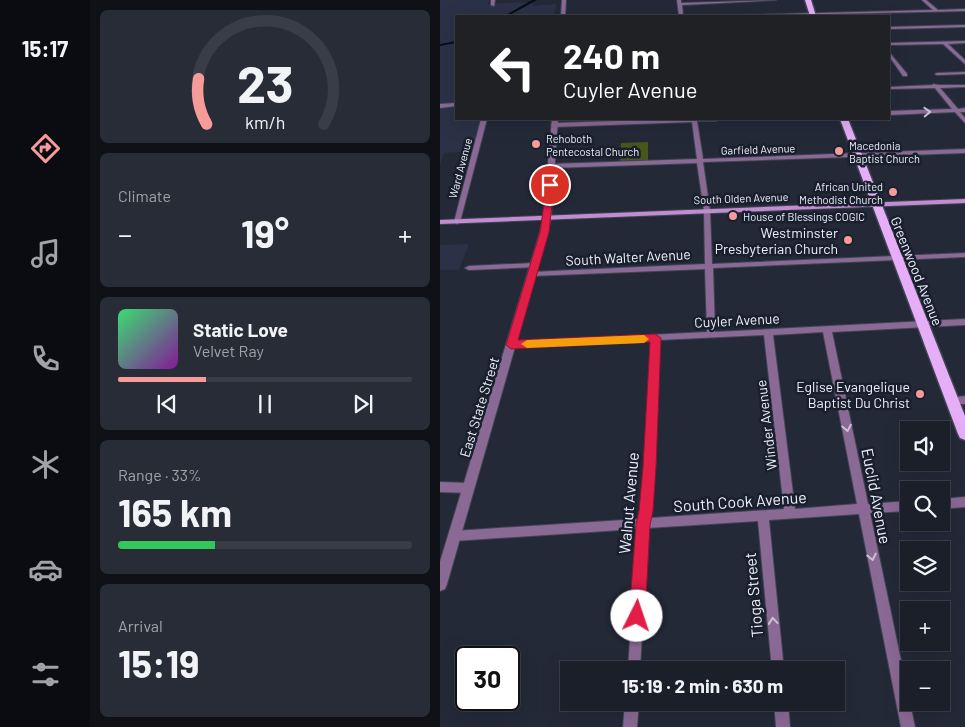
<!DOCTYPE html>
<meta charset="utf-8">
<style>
:root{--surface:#1b1f2a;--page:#282c36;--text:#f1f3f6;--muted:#a0a2a8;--line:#393d47;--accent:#f59b99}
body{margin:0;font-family:Barlow,sans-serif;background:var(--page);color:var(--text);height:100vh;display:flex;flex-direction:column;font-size:19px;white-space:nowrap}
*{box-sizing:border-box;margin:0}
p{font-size:16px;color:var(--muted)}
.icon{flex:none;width:28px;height:28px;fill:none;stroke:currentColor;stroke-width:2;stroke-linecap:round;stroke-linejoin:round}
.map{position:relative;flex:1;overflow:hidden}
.details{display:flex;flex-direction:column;gap:10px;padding:10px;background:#0f1117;width:350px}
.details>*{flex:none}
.guide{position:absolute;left:15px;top:15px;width:435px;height:105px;border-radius:0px;box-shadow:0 5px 20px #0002,0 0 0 1px var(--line);background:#202124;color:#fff;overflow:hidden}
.fabs{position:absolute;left:460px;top:421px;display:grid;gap:10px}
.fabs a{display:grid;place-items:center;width:50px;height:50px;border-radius:0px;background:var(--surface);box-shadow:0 5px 20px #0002,0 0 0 1px var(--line);font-size:25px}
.speed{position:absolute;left:15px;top:646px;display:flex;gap:10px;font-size:25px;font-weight:700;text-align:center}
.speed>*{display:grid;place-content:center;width:65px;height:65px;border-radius:50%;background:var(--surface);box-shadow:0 5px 20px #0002,0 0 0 1px var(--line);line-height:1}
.speed .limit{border:2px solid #111;border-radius:8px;background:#fff;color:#111}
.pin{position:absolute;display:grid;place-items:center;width:42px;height:42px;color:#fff;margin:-21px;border:2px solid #fff;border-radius:50%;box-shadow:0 1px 5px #0007}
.me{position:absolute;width:55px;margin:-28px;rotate:4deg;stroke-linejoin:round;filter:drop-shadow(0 0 4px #0008)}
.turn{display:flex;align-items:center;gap:18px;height:105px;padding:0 25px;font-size:22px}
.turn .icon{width:65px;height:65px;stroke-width:2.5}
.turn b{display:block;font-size:35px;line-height:42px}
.big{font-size:38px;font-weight:700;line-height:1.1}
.details .tile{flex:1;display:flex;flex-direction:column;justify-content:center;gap:8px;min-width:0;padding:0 18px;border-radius:8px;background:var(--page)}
.details .dial{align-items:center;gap:0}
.dial svg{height:130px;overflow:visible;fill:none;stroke:var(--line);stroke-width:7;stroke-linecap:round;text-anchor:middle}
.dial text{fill:var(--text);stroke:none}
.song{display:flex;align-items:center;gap:15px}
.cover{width:60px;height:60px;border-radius:8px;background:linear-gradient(135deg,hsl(140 70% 55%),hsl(290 70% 35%))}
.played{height:5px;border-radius:2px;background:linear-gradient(90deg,var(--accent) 30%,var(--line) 30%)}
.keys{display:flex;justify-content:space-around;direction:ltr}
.heat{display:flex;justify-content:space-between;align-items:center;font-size:28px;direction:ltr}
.charge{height:8px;border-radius:4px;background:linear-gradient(90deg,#34c759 33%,var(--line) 0)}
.trip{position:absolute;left:120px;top:661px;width:285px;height:50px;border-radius:0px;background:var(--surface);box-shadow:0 5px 20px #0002,0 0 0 1px var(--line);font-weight:700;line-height:50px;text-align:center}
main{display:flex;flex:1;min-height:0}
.tab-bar{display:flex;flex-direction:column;width:90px;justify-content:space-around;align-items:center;background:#0b0c11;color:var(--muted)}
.tab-bar .icon{width:35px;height:35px}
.tab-bar .current{color:var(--accent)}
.tab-bar b{font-size:22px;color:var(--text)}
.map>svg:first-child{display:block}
</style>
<main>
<nav class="tab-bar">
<b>15:17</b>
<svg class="icon current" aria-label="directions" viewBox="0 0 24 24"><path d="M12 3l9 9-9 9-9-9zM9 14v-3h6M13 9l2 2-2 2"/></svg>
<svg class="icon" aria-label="music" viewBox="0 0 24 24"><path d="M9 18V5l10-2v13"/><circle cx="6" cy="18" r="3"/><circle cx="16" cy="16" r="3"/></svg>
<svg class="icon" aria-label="phone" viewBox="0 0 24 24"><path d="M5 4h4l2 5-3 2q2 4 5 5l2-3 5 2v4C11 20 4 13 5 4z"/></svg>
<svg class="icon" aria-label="climate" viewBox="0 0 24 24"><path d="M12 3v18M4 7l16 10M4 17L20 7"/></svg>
<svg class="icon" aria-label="car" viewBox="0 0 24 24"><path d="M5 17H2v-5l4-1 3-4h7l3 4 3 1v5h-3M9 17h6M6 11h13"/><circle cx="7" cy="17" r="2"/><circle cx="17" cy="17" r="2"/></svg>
<svg class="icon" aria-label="filters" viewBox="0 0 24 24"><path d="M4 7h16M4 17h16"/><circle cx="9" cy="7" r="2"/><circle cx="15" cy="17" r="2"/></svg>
</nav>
<section class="details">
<div class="tile dial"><svg viewBox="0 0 100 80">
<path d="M14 69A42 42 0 1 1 86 69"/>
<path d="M14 69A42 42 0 0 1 9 41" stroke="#f59b99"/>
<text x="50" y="56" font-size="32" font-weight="700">23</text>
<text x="50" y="72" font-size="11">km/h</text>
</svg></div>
<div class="tile"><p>Climate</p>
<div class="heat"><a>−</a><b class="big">19°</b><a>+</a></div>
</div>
<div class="tile">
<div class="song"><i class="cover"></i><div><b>Static Love</b><p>Velvet Ray</p></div></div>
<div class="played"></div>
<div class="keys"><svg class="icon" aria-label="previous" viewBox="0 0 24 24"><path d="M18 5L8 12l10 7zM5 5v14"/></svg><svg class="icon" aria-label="pause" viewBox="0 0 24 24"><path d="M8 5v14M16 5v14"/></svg><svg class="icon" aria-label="next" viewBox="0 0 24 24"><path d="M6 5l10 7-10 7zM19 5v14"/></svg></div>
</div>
<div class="tile"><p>Range · 33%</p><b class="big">165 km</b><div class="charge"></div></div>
<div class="tile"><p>Arrival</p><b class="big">15:19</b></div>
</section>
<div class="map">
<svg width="525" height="727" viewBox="0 0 525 727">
<rect width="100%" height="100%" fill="#242938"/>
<!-- built -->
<g fill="#2b3247">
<polygon points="0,0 49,0 48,4 93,2 93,6 116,4 114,16 16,16 16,119 41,119 33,151 4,153 0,165"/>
<polygon points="29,244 19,270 0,270 0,245"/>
</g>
<!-- green -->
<polygon fill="#47571b" points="208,142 208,160 180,161 181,143"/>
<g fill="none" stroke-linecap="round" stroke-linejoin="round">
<!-- canal -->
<g fill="#051016" fill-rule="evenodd">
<polygon points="92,0 97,0 68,16 64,16"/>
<polygon points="16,41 16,43 0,46 0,44"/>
</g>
<defs>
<g id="minor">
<polygon points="51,0 55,0 54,6 51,5"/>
<polygon points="237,0 241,0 241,3 336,0 242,5 243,16 239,16"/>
<polygon points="482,0 486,0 498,10 525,9 525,11 299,16 301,15 493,10"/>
<polygon points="525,25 525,27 449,29 449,27"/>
<polygon points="525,41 525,43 508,44 525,60 525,64 503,44 449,45 449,43"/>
<polygon points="449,52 467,74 467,76 463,76 449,56"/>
<polygon points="525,72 525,74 497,75 495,74 497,73"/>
<polygon points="493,84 498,85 525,85 525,87 500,88 518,109 525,108 525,112 520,112 525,118 525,123 515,112 449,115 449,111 512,109 495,88 449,89 449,87 493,85"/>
<polygon points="16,103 16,106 0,108 0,104"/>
<polygon points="41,119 47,119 20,222 17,224 14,222"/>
<path d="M 239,119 L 279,119 L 276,121 L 257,121 L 263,159 L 525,149 L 525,153 L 263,162 L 270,211 L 272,264 L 525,253 L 525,257 L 273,268 L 275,332 L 525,319 L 525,325 L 392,332 L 428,504 L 469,501 L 469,511 L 430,513 L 475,727 L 461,727 L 419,514 L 329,520 L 344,670 L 332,670 L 318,521 L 208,528 L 200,670 L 188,670 L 197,529 L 14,541 L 10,540 L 8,536 L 10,532 L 14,531 L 199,519 L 205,467 L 211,341 L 71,348 L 67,345 L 71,342 L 267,332 L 265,269 L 92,276 L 88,274 L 92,272 L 265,264 L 264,211 L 257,163 L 112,168 L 109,166 L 112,164 L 257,159 L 252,122 L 114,127 L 111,125 L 114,123 ZM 383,332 L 417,504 L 355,509 L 333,335 ZM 324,335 L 344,509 L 210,518 L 215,467 L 219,340 Z"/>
<polygon points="94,263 98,265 97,267 29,270 25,268 29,266"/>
<polygon points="525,396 525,404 509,404 507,401 509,398"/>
<polygon points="0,482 29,483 33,485 34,488 33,491 29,493 0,492"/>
<polygon points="525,497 525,507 501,509 501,499"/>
<polygon points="185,702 199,702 197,727 183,727"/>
<polygon points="334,702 348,702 350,727 336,727"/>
</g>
<g id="tertiary">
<polygon points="122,0 126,0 125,16 121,16"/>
<polygon points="112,119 118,119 111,218 108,232 7,584 5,589 0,591 0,562 100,232 103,218"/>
</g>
<polygon id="secondary" points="525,199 525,203 0,224 0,220"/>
<g id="primary">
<polygon points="365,0 371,0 376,16 370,16"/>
<polygon points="400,119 408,119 525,416 525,440 520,438 518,434"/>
</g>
</defs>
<!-- minor casing -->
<use href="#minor" stroke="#404553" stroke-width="2"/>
<!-- tertiary casing -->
<use href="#tertiary" stroke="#404553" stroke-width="2"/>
<!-- secondary casing -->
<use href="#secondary" stroke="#404553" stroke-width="2"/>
<!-- primary casing -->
<use href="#primary" stroke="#404553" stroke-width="3"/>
<!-- minor -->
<use href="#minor" fill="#8b6995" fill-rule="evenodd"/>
<!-- tertiary -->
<use href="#tertiary" fill="#8b6995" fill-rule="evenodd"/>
<!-- secondary -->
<use href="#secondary" fill="#c28cd3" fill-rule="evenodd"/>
<!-- primary -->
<use href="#primary" fill="#e6aef7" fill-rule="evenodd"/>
</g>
<!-- one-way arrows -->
<defs><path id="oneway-chevron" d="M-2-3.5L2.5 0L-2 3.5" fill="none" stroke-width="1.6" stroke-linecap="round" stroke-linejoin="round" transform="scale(1.25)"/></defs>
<g stroke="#cac1d7">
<use href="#oneway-chevron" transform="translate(487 112) rotate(-2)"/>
<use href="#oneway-chevron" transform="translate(407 428) rotate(79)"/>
<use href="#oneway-chevron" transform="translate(432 557) rotate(78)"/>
<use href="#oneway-chevron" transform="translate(333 621) rotate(-95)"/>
</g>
<!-- route -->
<polygon fill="#e11d48" stroke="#92132f" points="107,183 114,185 109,232 78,340 215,334 221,338 216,467 213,511 210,525 205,616 203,621 197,623 192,621 189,616 196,525 199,511 203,467 210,342 71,349 66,345 100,232"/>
<!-- slow -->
<polygon fill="#f59e0b" points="204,335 209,339 204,343 87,348 81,344 87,340"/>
<!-- markers -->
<g fill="#f59b99" stroke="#1a1f2e" stroke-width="2">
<circle cx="96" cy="144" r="5"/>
<circle cx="399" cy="151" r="5"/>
<circle cx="453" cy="192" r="5"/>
<circle cx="293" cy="216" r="5"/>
<circle cx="408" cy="240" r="5"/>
<circle cx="480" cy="394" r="5"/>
</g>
<g text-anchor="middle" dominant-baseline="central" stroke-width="5" stroke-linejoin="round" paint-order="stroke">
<!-- far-poi labels -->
<g font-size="11" fill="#ecf0fb" stroke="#1a1f2e" text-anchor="start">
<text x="106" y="138">Rehoboth<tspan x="106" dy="13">Pentecostal Church</tspan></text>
<text x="409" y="145">Macedonia<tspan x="409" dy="13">Baptist Church</tspan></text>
<text x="443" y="186" text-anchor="end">African United<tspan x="443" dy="13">Methodist Church</tspan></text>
<text x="303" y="216">House of Blessings COGIC</text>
</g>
<!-- far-street labels -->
<g font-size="11" fill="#ecf0fb" stroke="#1a1f2e">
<text transform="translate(318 149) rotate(-2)">Garfield Avenue</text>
<text transform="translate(20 168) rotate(-75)">Ward Avenue</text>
<text transform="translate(301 198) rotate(-2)">South Olden Avenue</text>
</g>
<!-- poi labels -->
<g font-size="14" fill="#ecf0fb" stroke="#1a1f2e" text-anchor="end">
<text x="398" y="232">Westminster<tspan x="398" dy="16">Presbyterian Church</tspan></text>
<text x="470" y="386">Eglise Evangelique<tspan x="470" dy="16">Baptist Du Christ</tspan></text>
</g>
<!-- street labels -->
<g font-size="14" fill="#ecf0fb" stroke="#1a1f2e">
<text transform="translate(188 257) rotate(-3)">South Walter Avenue</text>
<text transform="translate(477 271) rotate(68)">Greenwood Avenue</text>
<text transform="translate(297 320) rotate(-3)">Cuyler Avenue</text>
<text transform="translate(39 407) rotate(-73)">East State Street</text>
<text transform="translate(326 425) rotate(-97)">Winder Avenue</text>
</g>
<!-- near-street labels -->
<g font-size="16" fill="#ecf0fb" stroke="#1a1f2e">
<text transform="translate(437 496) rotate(79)">Euclid Avenue</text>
<text transform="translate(300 501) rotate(-4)">South Cook Avenue</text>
<text transform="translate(188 503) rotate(-85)">Walnut Avenue</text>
<text transform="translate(313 595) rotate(-95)">Tioga Street</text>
</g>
</g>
</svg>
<div class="fabs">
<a><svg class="icon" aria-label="sound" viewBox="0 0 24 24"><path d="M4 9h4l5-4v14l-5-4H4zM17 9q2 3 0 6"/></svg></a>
<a><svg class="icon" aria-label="search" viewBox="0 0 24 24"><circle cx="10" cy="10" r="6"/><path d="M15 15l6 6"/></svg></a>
<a><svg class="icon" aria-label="layers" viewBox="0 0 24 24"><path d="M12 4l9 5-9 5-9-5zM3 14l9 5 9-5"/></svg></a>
<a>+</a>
<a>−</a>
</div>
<div class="speed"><div class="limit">30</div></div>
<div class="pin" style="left:110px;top:185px;background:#d93025"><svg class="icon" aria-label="arrive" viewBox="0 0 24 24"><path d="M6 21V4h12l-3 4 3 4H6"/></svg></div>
<svg class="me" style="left:197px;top:616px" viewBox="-20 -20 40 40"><circle r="19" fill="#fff"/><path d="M0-13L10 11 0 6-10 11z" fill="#e11d48"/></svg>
<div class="trip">15:19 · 2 min · 630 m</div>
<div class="guide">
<div class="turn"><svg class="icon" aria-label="left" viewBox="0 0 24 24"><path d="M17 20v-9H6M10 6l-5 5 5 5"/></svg><div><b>240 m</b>Cuyler Avenue</div></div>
</div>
</div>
</main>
